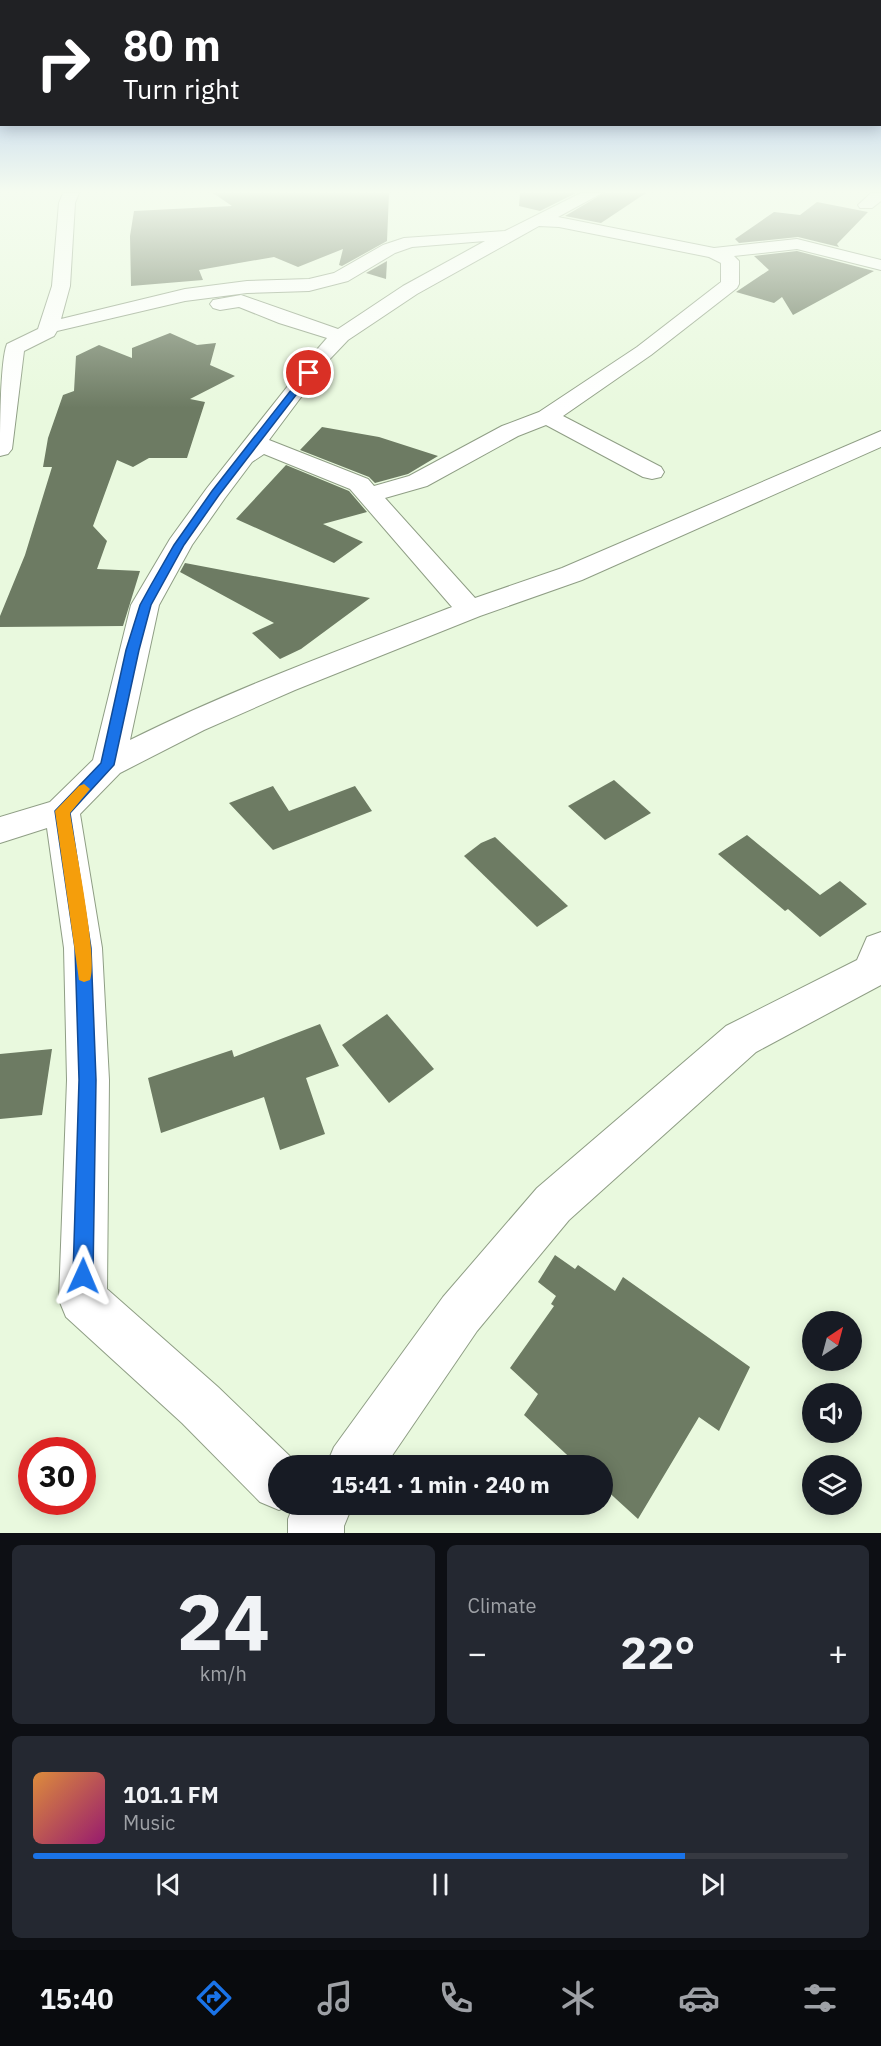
<!DOCTYPE html>
<meta charset="utf-8">
<style>
:root{--surface:#171b24;--page:#242831;--text:#f1f3f6;--muted:#9ea1a6;--line:#363941;--accent:#1a73e8}
body{margin:0;font-family:"IBM Plex Sans",sans-serif;background:var(--page);color:var(--text);height:100vh;display:flex;flex-direction:column;font-size:22px;white-space:nowrap}
*{box-sizing:border-box;margin:0}
p{font-size:20px;color:var(--muted)}
.icon{flex:none;width:33px;height:33px;fill:none;stroke:currentColor;stroke-width:2;stroke-linecap:round;stroke-linejoin:round}
.map{position:relative;height:1533px;overflow:hidden}
.side{display:flex;flex-direction:column;gap:12px;padding:12px;background:#0d0f14;flex:1}
.side>*{flex:none}
.top-card{position:absolute;left:0px;top:0px;width:882px;height:126px;box-shadow:0 3px 15px #0003;background:#202124;color:#fff;overflow:hidden}
.needle{width:39px;rotate:36deg}
.buttons{position:absolute;left:802px;top:1311px;display:grid;gap:12px}
.buttons a{display:grid;place-items:center;width:60px;height:60px;border-radius:50%;background:var(--surface);box-shadow:0 3px 15px #0003;font-size:30px}
.speed{position:absolute;left:18px;top:1437px;display:flex;gap:12px;font-size:30px;font-weight:700;text-align:center}
.speed>*{display:grid;place-content:center;width:78px;height:78px;border-radius:50%;background:var(--surface);box-shadow:0 3px 15px #0003;line-height:1}
.speed .limit{border:9px solid #d22;background:#fff;color:#111}
.pin{position:absolute;display:grid;place-items:center;width:51px;height:51px;color:#fff;margin:-26px;border:3px solid #fff;border-radius:50%;box-shadow:0 2px 6px #0007}
.me{position:absolute;width:66px;margin:-33px;rotate:1deg;stroke-linejoin:round;filter:drop-shadow(0 0 4px #0008)}
.turn{display:flex;align-items:center;gap:21px;height:126px;padding:0 24px;font-size:27px}
.turn .icon{width:78px;height:78px;stroke-width:2.5}
.turn b{display:block;font-size:42px;line-height:51px}
.big{font-size:45px;font-weight:700;line-height:1.1}
.side .card{flex:1;display:flex;flex-direction:column;justify-content:center;gap:9px;min-width:0;padding:0 21px;border-radius:9px;background:var(--page)}
.side .dial{align-items:center;gap:0}
.dial b{font-size:78px;line-height:1}
.song{display:flex;align-items:center;gap:18px}
.cover{width:72px;height:72px;border-radius:9px;background:linear-gradient(135deg,hsl(30 70% 55%),hsl(320 70% 35%))}
.played{height:6px;border-radius:3px;background:linear-gradient(90deg,var(--accent) 80%,var(--line) 80%)}
.keys{display:flex;justify-content:space-around;direction:ltr}
.heat{display:flex;justify-content:space-between;align-items:center;font-size:33px;direction:ltr}
.side .tiles{flex:1;display:grid;gap:12px;grid-template-columns:1fr 1fr}
.card:last-child{grid-column:span 2}
.trip{position:absolute;left:268px;top:1455px;width:345px;height:60px;border-radius:30px;background:var(--surface);box-shadow:0 3px 15px #0003;font-weight:700;line-height:60px;text-align:center}
.tabs{display:flex;height:96px;justify-content:space-around;align-items:center;background:#090b0e;color:var(--muted)}
.tabs .icon{width:42px;height:42px}
.tabs .current{color:var(--accent)}
.tabs b{font-size:27px;color:var(--text)}
.map>svg:first-child{display:block}
</style>
<div class="map">
<svg width="881" height="1533" viewBox="0 0 881 1533">
<rect width="100%" height="100%" fill="#e9f9de"/>
<!-- building -->
<g fill="#6d7b63">
<polygon points="213,193 389,193 387,241 342,266 339,265 343,249 298,267 274,257 199,270 203,280 131,286 130,236 134,211 232,206"/>
<polygon points="520,193 576,193 540,211 519,206"/>
<polygon points="604,193 646,193 601,223 565,216"/>
<polygon points="817,202 868,212 837,244 839,247 798,237 739,243 735,239 774,212 800,215"/>
<polygon points="797,251 874,271 793,315 782,297 774,303 736,292 769,270 754,256"/>
<polygon points="387,261 386,279 366,273"/>
<polygon points="170,333 197,345 216,343 210,365 235,376 190,399 205,402 187,458 149,458 133,467 117,460 93,526 107,541 97,569 140,571 123,626 0,627 0,616 25,555 52,467 43,467 48,438 63,395 74,391 76,356 99,345 132,358 132,348"/>
<polygon points="322,427 379,437 438,456 408,474 375,483 369,477 300,450"/>
<polygon points="286,465 349,491 367,512 323,524 363,542 334,563 236,519"/>
<polygon points="185,563 370,598 301,649 280,659 252,633 274,623 180,572"/>
<polygon points="614,780 651,813 605,840 568,806"/>
<polygon points="273,786 289,811 355,786 372,811 273,850 229,803"/>
<polygon points="747,835 820,895 840,881 867,904 820,937 788,909 785,911 718,854"/>
<polygon points="495,837 568,906 537,927 464,856 481,843"/>
<polygon points="387,1014 434,1069 389,1103 342,1045"/>
<polygon points="320,1024 339,1066 306,1078 325,1134 280,1150 264,1097 161,1133 148,1078 232,1050 234,1057"/>
<polygon points="52,1049 42,1115 0,1119 0,1054"/>
<polygon points="555,1255 575,1269 578,1265 615,1291 623,1277 750,1367 719,1431 699,1417 638,1519 603,1487 603,1466 579,1466 524,1415 538,1394 510,1368 554,1306 551,1304 556,1296 538,1282"/>
</g>
<g fill="none" stroke-linecap="round" stroke-linejoin="round">
<defs>
<g id="minor">
<path d="M 63,193 L 79,193 L 75,203 L 70,286 L 61,319 L 185,289 L 247,281 L 309,279 L 334,273 L 383,245 L 404,238 L 505,231 L 581,193 L 602,193 L 558,217 L 714,248 L 797,239 L 881,260 L 881,270 L 797,249 L 734,256 L 739,261 L 739,284 L 737,288 L 651,355 L 563,416 L 661,467 L 664,472 L 661,477 L 652,479 L 643,477 L 546,425 L 518,436 L 427,486 L 385,498 L 475,598 L 562,568 L 881,431 L 881,447 L 582,580 L 480,616 L 295,690 L 204,730 L 120,773 L 80,814 L 102,948 L 109,1080 L 107,1289 L 218,1387 L 298,1464 L 279,1466 L 279,1504 L 292,1504 L 279,1510 L 260,1502 L 182,1423 L 66,1317 L 59,1300 L 67,1080 L 64,948 L 47,828 L 0,843 L 0,817 L 50,802 L 93,760 L 131,605 L 170,539 L 207,488 L 314,353 L 327,338 L 279,323 L 239,307 L 220,310 L 213,308 L 210,304 L 213,300 L 241,295 L 338,329 L 403,286 L 485,241 L 412,247 L 395,253 L 348,281 L 309,291 L 247,293 L 185,301 L 57,331 L 54,336 L 24,351 L 12,449 L 8,454 L 0,456 C 0,432 0,361 7,344 L 38,329 L 52,286 L 59,203 ZM 539,226 L 559,227 L 709,257 L 721,263 L 721,282 L 637,347 L 539,412 L 502,426 L 409,476 L 374,486 L 368,479 L 269,440 L 328,361 L 348,340 L 417,294 ZM 264,454 L 350,489 L 452,607 C 343,649 234,688 130,740 L 159,605 L 192,545 L 225,498 L 252,462 Z"/>
<polygon points="871,193 881,193 881,201 872,208 860,208 858,205"/>
<polygon points="881,932 881,985 756,1052 569,1220 477,1331 385,1466 326,1466 334,1447 443,1297 537,1188 726,1026 857,960 867,937"/>
<polygon points="294,1504 353,1504 344,1526 344,1533 288,1533 288,1519"/>
</g>
</defs>
<!-- minor casing -->
<use href="#minor" stroke="#8f9e85" stroke-width="2"/>
<!-- minor -->
<use href="#minor" fill="#fff" fill-rule="evenodd"/>
</g>
<!-- sky -->
<linearGradient id="sky" x2="0" y2="1"><stop stop-color="#97b6ea"/><stop offset="0.47" stop-color="#f5fcf0"/><stop offset="1" stop-color="#f5fcf0" stop-opacity="0"/></linearGradient>
<rect width="881" height="408" fill="url(#sky)"/>
<!-- route -->
<polygon fill="#1a73e8" stroke="#114b97" stroke-width="1.5" points="306,371 313,373 219,495 184,545 151,605 139,650 114,765 70,813 91,948 96,1080 93,1276 90,1284 83,1286 76,1284 73,1276 79,1080 75,948 55,811 101,763 126,650 140,605 151,585 174,545 212,491"/>
<!-- slow -->
<path fill="#f59e0b" d="M 84,784 L 90,789 L 70,813 C 74,840 99,962 90,980 L 84,982 L 79,980 L 55,811 L 79,786 Z"/>
</svg>
<div class="buttons">
<a><svg class="needle" viewBox="-14 -14 28 28"><path d="M0-13l5 13h-10z" fill="#e53935"/><path d="M0 13l5-13h-10z" fill="#9ea1a6"/></svg></a>
<a><svg class="icon" aria-label="sound" viewBox="0 0 24 24"><path d="M4 9h4l5-4v14l-5-4H4zM17 9q2 3 0 6"/></svg></a>
<a><svg class="icon" aria-label="layers" viewBox="0 0 24 24"><path d="M12 4l9 5-9 5-9-5zM3 14l9 5 9-5"/></svg></a>
</div>
<div class="speed"><div class="limit">30</div></div>
<div class="pin" style="left:309px;top:373px;background:#d93025"><svg class="icon" aria-label="arrive" viewBox="0 0 24 24"><path d="M6 21V4h12l-3 4 3 4H6"/></svg></div>
<svg class="me" style="left:83px;top:1276px" viewBox="-20 -20 40 40"><path d="M0-17L14 15 0 8-14 15z" fill="#1a73e8" stroke="#fff" stroke-width="4"/></svg>
<div class="trip">15:41 · 1 min · 240 m</div>
<div class="top-card">
<div class="turn"><svg class="icon" aria-label="right" viewBox="0 0 24 24"><path d="M7 20v-9h11M14 6l5 5-5 5"/></svg><div><b>80 m</b>Turn right</div></div>
</div>
</div>
<section class="side">
<div class="tiles">
<div class="card dial"><b>24</b><p>km/h</p></div>
<div class="card"><p>Climate</p>
<div class="heat"><a>−</a><b class="big">22°</b><a>+</a></div>
</div>
<div class="card">
<div class="song"><i class="cover"></i><div><b>101.1 FM</b><p>Music</p></div></div>
<div class="played"></div>
<div class="keys"><svg class="icon" aria-label="previous" viewBox="0 0 24 24"><path d="M18 5L8 12l10 7zM5 5v14"/></svg><svg class="icon" aria-label="pause" viewBox="0 0 24 24"><path d="M8 5v14M16 5v14"/></svg><svg class="icon" aria-label="next" viewBox="0 0 24 24"><path d="M6 5l10 7-10 7zM19 5v14"/></svg></div>
</div>
</div>
</section>
<nav class="tabs">
<b>15:40</b>
<svg class="icon current" aria-label="directions" viewBox="0 0 24 24"><path d="M12 3l9 9-9 9-9-9zM9 14v-3h6M13 9l2 2-2 2"/></svg>
<svg class="icon" aria-label="music" viewBox="0 0 24 24"><path d="M9 18V5l10-2v13"/><circle cx="6" cy="18" r="3"/><circle cx="16" cy="16" r="3"/></svg>
<svg class="icon" aria-label="phone" viewBox="0 0 24 24"><path d="M5 4h4l2 5-3 2q2 4 5 5l2-3 5 2v4C11 20 4 13 5 4z"/></svg>
<svg class="icon" aria-label="climate" viewBox="0 0 24 24"><path d="M12 3v18M4 7l16 10M4 17L20 7"/></svg>
<svg class="icon" aria-label="car" viewBox="0 0 24 24"><path d="M5 17H2v-5l4-1 3-4h7l3 4 3 1v5h-3M9 17h6M6 11h13"/><circle cx="7" cy="17" r="2"/><circle cx="17" cy="17" r="2"/></svg>
<svg class="icon" aria-label="filters" viewBox="0 0 24 24"><path d="M4 7h16M4 17h16"/><circle cx="9" cy="7" r="2"/><circle cx="15" cy="17" r="2"/></svg>
</nav>
